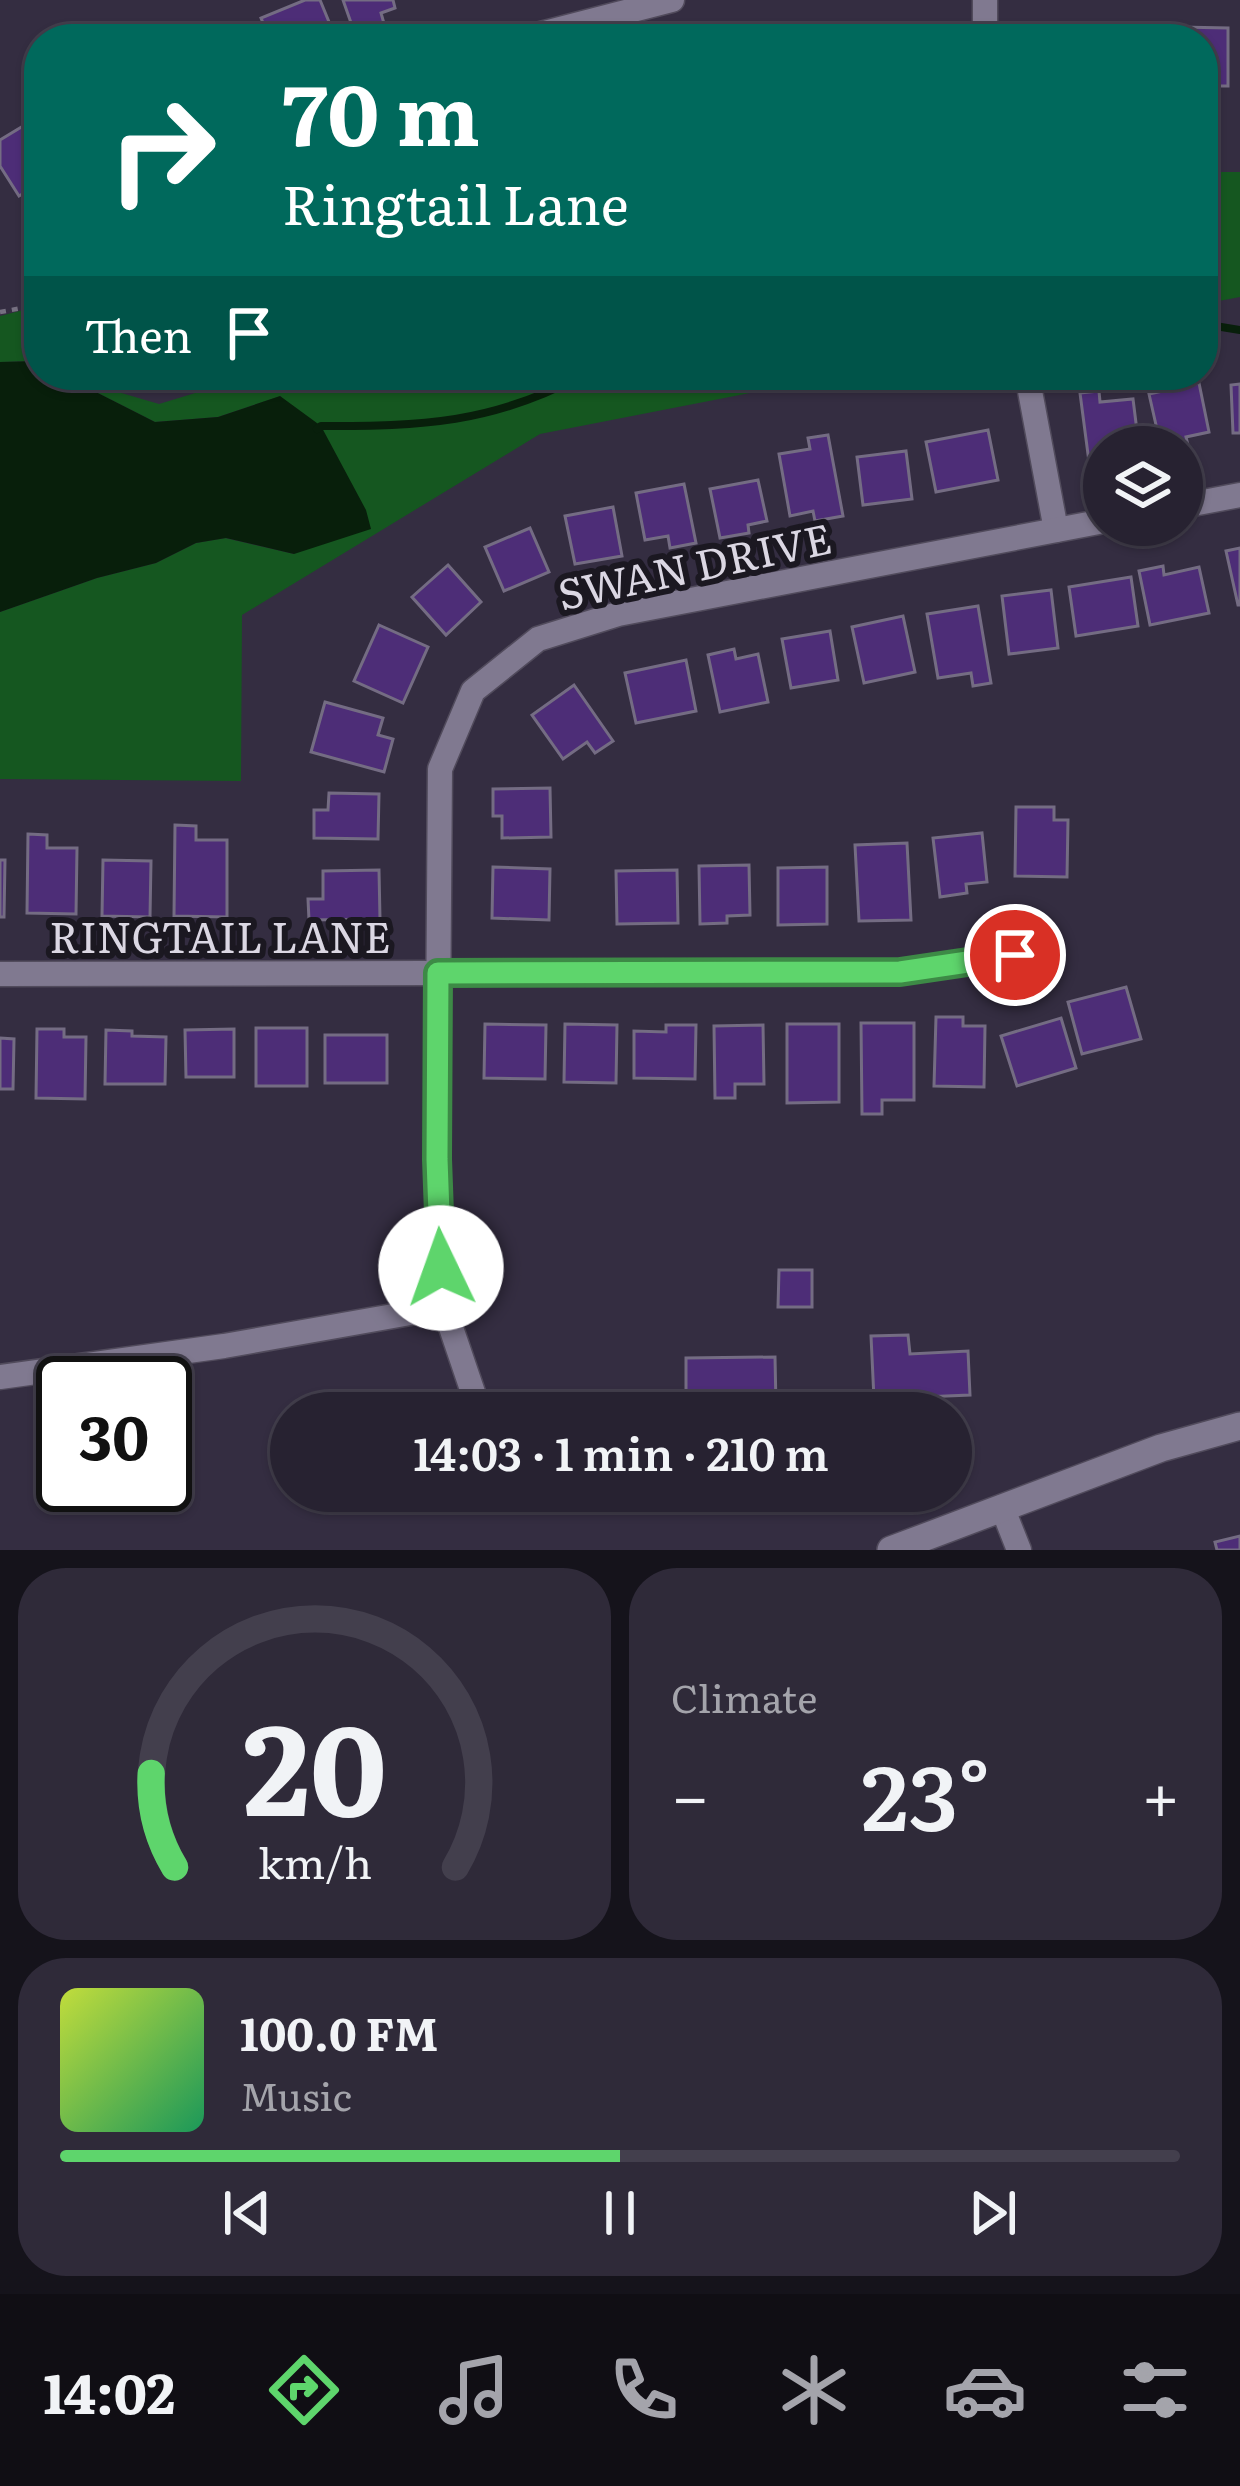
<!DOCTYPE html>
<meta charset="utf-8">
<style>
:root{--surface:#272231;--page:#2f2a39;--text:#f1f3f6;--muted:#a4a4ab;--line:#433f4d;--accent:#5ed56c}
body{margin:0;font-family:Literata,serif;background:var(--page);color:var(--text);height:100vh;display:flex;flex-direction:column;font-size:45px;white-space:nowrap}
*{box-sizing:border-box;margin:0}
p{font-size:39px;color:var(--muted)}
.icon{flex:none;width:66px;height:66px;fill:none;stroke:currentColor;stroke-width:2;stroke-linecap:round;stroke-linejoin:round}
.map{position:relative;height:1550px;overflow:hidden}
.sheet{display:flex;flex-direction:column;gap:18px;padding:18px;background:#15131b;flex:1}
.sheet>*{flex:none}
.guide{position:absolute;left:24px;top:24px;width:1194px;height:366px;border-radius:48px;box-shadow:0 3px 9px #0004,0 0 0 3px var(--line);background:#00695c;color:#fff;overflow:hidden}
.controls{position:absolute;left:1083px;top:426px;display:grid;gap:24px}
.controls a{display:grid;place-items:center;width:120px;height:120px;border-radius:50%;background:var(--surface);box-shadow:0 3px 9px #0004,0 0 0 3px var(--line);font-size:60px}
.speed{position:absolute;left:36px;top:1356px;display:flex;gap:24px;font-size:60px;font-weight:700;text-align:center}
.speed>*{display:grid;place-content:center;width:156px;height:156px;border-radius:50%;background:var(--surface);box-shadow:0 3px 9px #0004,0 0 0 3px var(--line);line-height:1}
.speed .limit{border:6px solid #111;border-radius:18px;background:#fff;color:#111}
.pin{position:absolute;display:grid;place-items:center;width:102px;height:102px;color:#fff;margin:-51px;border:6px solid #fff;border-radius:50%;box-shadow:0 3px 12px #0007}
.me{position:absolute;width:132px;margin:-66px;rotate:357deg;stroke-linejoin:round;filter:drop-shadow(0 0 9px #0008)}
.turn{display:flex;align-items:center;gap:42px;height:252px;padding:0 60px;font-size:54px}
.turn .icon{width:156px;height:156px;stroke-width:2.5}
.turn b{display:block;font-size:84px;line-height:102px}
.then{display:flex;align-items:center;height:114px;padding:0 60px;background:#0003;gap:24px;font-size:45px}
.big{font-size:90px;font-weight:600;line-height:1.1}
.sheet .widget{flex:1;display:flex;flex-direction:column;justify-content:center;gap:18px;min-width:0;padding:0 42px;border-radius:48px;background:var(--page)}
.sheet .dial{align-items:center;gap:0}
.dial svg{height:312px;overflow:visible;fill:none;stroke:var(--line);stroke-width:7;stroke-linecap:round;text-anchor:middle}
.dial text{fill:var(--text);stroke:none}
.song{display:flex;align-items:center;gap:36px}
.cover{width:144px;height:144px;border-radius:18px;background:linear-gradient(135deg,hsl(70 70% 55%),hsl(150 70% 35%))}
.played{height:12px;border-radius:6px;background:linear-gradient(90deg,var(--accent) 50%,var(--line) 50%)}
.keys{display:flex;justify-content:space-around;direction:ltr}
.heat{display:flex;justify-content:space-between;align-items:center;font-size:66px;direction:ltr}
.sheet .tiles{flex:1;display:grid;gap:18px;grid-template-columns:1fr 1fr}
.widget:last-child{grid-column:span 2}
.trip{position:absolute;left:270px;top:1392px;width:702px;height:120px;border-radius:60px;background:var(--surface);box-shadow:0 3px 9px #0004,0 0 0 3px var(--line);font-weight:600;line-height:120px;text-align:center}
.tab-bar{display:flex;height:192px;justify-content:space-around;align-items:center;background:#100e14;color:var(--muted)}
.tab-bar .icon{width:84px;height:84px}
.tab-bar .on{color:var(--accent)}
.tab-bar b{font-size:54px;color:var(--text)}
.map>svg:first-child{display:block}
</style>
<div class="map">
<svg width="1240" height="1550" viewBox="0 0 1240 1550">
<rect width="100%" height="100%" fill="#342d41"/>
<!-- green -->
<g fill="#155720">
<polygon points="1203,172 1240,172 1240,297 1203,304"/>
<polygon points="39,306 39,361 0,362 0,316"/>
<polygon points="85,375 100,375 101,387 159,404 238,380 238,375 842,375 540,434 242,615 241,781 0,779 0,612 97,578 156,563 196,543 225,538 294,554 281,396 218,417 155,422 88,388"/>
</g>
<!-- water -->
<polygon fill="#081f0b" points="39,361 39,375 85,375 88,388 155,422 218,417 280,396 321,426 366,510 371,529 294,554 226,538 196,543 156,563 97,578 0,612 0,362"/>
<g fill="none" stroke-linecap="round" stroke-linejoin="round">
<!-- stream -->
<g stroke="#081f0b" stroke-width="8">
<polyline points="1203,324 1240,330"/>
<path d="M 317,429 L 321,426 C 422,426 491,424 583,375"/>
</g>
</g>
<!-- building -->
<g fill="#4d2d77" stroke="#746c83" stroke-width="3">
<polygon points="305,0 320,0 336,39 270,39 261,18"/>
<polygon points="343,0 393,0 395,8 381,13 385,27 356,37"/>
<polygon points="1160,26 1161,39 1098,39 1098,27"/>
<polygon points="1082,27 1082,39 1029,39 1029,28"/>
<polygon points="1179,27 1228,28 1228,86 1203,86 1203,39 1179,39"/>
<polygon points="246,28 250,39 219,39"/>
<polygon points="869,33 869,39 817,39 817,36"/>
<polygon points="937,33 937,39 886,39 886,34"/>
<polygon points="33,120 39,130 39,184 19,196 0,166 0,140"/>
<polygon points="1199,383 1209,432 1186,437 1188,445 1161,447 1149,394"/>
<polygon points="1240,384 1240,433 1233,433 1231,385"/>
<polygon points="1099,391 1100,402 1133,399 1139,447 1104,447 1104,461 1089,462 1080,393"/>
<polygon points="988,430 998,480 936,492 926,442"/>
<polygon points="828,435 843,516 815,521 813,511 790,516 779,454 810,449 808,438"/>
<polygon points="906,451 912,499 863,505 857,457"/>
<polygon points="758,480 767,521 748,525 749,533 720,538 710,489"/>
<polygon points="684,484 696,543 670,548 668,536 645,540 636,493"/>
<polygon points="613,507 622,556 575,564 565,516"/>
<polygon points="530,528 549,572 504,591 485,547"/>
<polygon points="1240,548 1240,605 1238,605 1226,551"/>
<polygon points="448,565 481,602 446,635 412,597"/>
<polygon points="1163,566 1164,575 1199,567 1209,613 1150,625 1139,571"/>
<polygon points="1131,577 1138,626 1076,636 1069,587"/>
<polygon points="1051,590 1058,648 1009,654 1002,596"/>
<polygon points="978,606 991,683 973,686 971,673 938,678 927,614"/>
<polygon points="903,616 915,672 864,683 852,627"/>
<polygon points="379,625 428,647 403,703 354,681"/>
<polygon points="830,631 838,680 791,688 782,639"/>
<polygon points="734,649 736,659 758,654 768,702 720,712 708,655"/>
<polygon points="686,660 696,711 636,723 625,673"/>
<polygon points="574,685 613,741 595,753 587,742 563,759 532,715"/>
<polygon points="325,702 383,718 378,735 393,739 384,772 311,752"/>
<polygon points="550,788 551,837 502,838 502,816 493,816 493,789"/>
<polygon points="329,793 379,794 378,839 314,838 314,810 328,810"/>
<polygon points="1016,807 1054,807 1054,820 1068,820 1067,877 1015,876"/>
<polygon points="175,825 196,826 196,840 227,840 227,917 174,916"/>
<polygon points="982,833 987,882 966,884 967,893 940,897 933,838"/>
<polygon points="28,834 47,835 47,848 77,848 76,914 27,913"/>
<polygon points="907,843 911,920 859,921 855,845"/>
<polygon points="0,860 5,860 4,917 0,917"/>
<polygon points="103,860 151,861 150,917 102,916"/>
<polygon points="749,865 750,915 727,916 727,923 700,924 699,866"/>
<polygon points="493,867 550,869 549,920 492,918"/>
<polygon points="827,867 827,924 778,925 778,868"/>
<polygon points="379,870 380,919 309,920 308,899 323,899 323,871"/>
<polygon points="677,870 678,923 617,924 616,871"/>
<polygon points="1126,987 1141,1039 1082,1054 1068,1002"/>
<polygon points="936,1017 963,1017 963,1026 985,1026 984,1087 934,1086"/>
<polygon points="1061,1018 1076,1068 1017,1086 1001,1036"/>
<polygon points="861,1023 914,1023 914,1100 882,1100 882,1114 862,1114"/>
<polygon points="485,1024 546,1025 545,1079 484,1078"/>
<polygon points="565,1024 617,1025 616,1083 564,1082"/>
<polygon points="787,1024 839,1024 839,1102 787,1103"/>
<polygon points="666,1025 696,1025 695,1079 634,1078 634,1031 666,1032"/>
<polygon points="763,1025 764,1084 735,1084 735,1098 715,1098 714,1026"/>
<rect x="256" y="1028" width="51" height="58"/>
<polygon points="37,1029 64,1029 64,1037 86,1037 85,1099 36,1098"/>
<polygon points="234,1029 234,1077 186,1077 185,1030"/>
<polygon points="106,1030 132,1031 132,1036 166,1037 165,1084 105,1084"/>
<rect x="325" y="1035" width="62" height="48"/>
<polygon points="0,1038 14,1039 13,1089 0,1089"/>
<polygon points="779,1270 812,1270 812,1307 778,1307"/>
<polygon points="908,1335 910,1354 968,1351 970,1395 874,1399 871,1336"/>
<polygon points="775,1357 776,1406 686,1407 686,1358"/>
<polygon points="1240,1536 1240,1550 1217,1550 1215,1542"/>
</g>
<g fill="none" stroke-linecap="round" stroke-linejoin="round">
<defs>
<g id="minor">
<polyline points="521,39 672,0"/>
<polyline points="985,39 985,0"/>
<polyline points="1027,375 1056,530"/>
<polyline points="1182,506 1240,495"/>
<polyline points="0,974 900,972 1015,955"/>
<polyline points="0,1377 224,1346 444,1307"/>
<polyline points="480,1413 444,1307 437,1159 440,769 473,691 538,639 618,614 1104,521"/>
<polyline points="1002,1507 1019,1550"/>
</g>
<polyline id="tertiary" points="891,1550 1161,1448 1240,1426"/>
</defs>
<!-- minor casing -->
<use href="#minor" stroke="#514b5c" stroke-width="27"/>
<!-- tertiary casing -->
<use href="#tertiary" stroke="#514b5c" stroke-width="30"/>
<!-- path -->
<polyline stroke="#767081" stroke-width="4.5" stroke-dasharray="6 6" stroke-linecap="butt" points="0,312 39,305"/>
<!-- minor -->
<use href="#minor" stroke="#807990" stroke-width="24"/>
<!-- tertiary -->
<use href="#tertiary" stroke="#807990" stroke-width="27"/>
</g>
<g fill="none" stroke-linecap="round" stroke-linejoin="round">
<defs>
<polyline id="route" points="441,1268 437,1159 438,973 900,972 1015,955"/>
</defs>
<!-- route casing -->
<use href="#route" stroke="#3d8a46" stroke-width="30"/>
<!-- route -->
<use href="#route" stroke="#5ed56c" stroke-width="21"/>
</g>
<g text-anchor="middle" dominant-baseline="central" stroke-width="12" stroke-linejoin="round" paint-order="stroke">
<!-- street labels -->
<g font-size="42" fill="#dbd7e3" stroke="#1b1821">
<text transform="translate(694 564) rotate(-12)">SWAN DRIVE</text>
<text x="220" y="935">RINGTAIL LANE</text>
</g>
</g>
</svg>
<div class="controls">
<a><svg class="icon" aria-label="layers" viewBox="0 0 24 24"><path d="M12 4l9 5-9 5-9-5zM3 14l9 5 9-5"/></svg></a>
</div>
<div class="speed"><div class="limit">30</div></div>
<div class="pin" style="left:1015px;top:955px;background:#d93025"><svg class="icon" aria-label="arrive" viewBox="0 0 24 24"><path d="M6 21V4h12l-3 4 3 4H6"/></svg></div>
<svg class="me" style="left:441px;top:1268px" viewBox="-20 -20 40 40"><circle r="19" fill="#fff"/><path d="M0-13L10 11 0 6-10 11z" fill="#5ed56c"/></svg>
<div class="trip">14:03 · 1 min · 210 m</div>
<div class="guide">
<div class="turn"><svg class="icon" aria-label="right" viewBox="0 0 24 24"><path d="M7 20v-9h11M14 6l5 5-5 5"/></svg><div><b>70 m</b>Ringtail Lane</div></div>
<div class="then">Then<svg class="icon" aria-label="arrive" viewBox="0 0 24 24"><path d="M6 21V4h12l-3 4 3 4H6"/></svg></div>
</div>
</div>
<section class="sheet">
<div class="tiles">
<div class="widget dial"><svg viewBox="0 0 100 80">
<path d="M14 69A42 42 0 1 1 86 69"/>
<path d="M14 69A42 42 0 0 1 8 45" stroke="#5ed56c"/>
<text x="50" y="56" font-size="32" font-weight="700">20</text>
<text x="50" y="72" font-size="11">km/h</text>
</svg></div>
<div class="widget"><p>Climate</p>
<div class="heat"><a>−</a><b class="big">23°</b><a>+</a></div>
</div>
<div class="widget">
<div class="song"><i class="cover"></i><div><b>100.0 FM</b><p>Music</p></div></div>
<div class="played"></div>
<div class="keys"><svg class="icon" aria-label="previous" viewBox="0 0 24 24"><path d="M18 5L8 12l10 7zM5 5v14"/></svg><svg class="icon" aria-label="pause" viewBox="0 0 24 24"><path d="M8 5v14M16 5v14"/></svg><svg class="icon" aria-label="next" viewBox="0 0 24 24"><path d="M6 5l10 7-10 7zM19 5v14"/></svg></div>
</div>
</div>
</section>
<nav class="tab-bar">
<b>14:02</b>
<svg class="icon on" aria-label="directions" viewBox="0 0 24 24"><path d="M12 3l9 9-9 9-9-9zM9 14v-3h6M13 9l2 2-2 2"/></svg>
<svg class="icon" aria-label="music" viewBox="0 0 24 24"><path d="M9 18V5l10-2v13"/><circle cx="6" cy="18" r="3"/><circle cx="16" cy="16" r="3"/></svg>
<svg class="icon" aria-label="phone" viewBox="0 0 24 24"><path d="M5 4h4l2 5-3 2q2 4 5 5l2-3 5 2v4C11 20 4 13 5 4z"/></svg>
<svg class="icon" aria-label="climate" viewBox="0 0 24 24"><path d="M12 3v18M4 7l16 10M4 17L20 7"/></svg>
<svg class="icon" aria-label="car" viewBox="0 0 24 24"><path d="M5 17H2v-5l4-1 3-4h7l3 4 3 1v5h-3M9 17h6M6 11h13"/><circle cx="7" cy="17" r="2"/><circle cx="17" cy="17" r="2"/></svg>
<svg class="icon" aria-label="filters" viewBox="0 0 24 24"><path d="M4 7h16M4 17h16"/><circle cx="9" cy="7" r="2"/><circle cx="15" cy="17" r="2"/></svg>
</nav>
